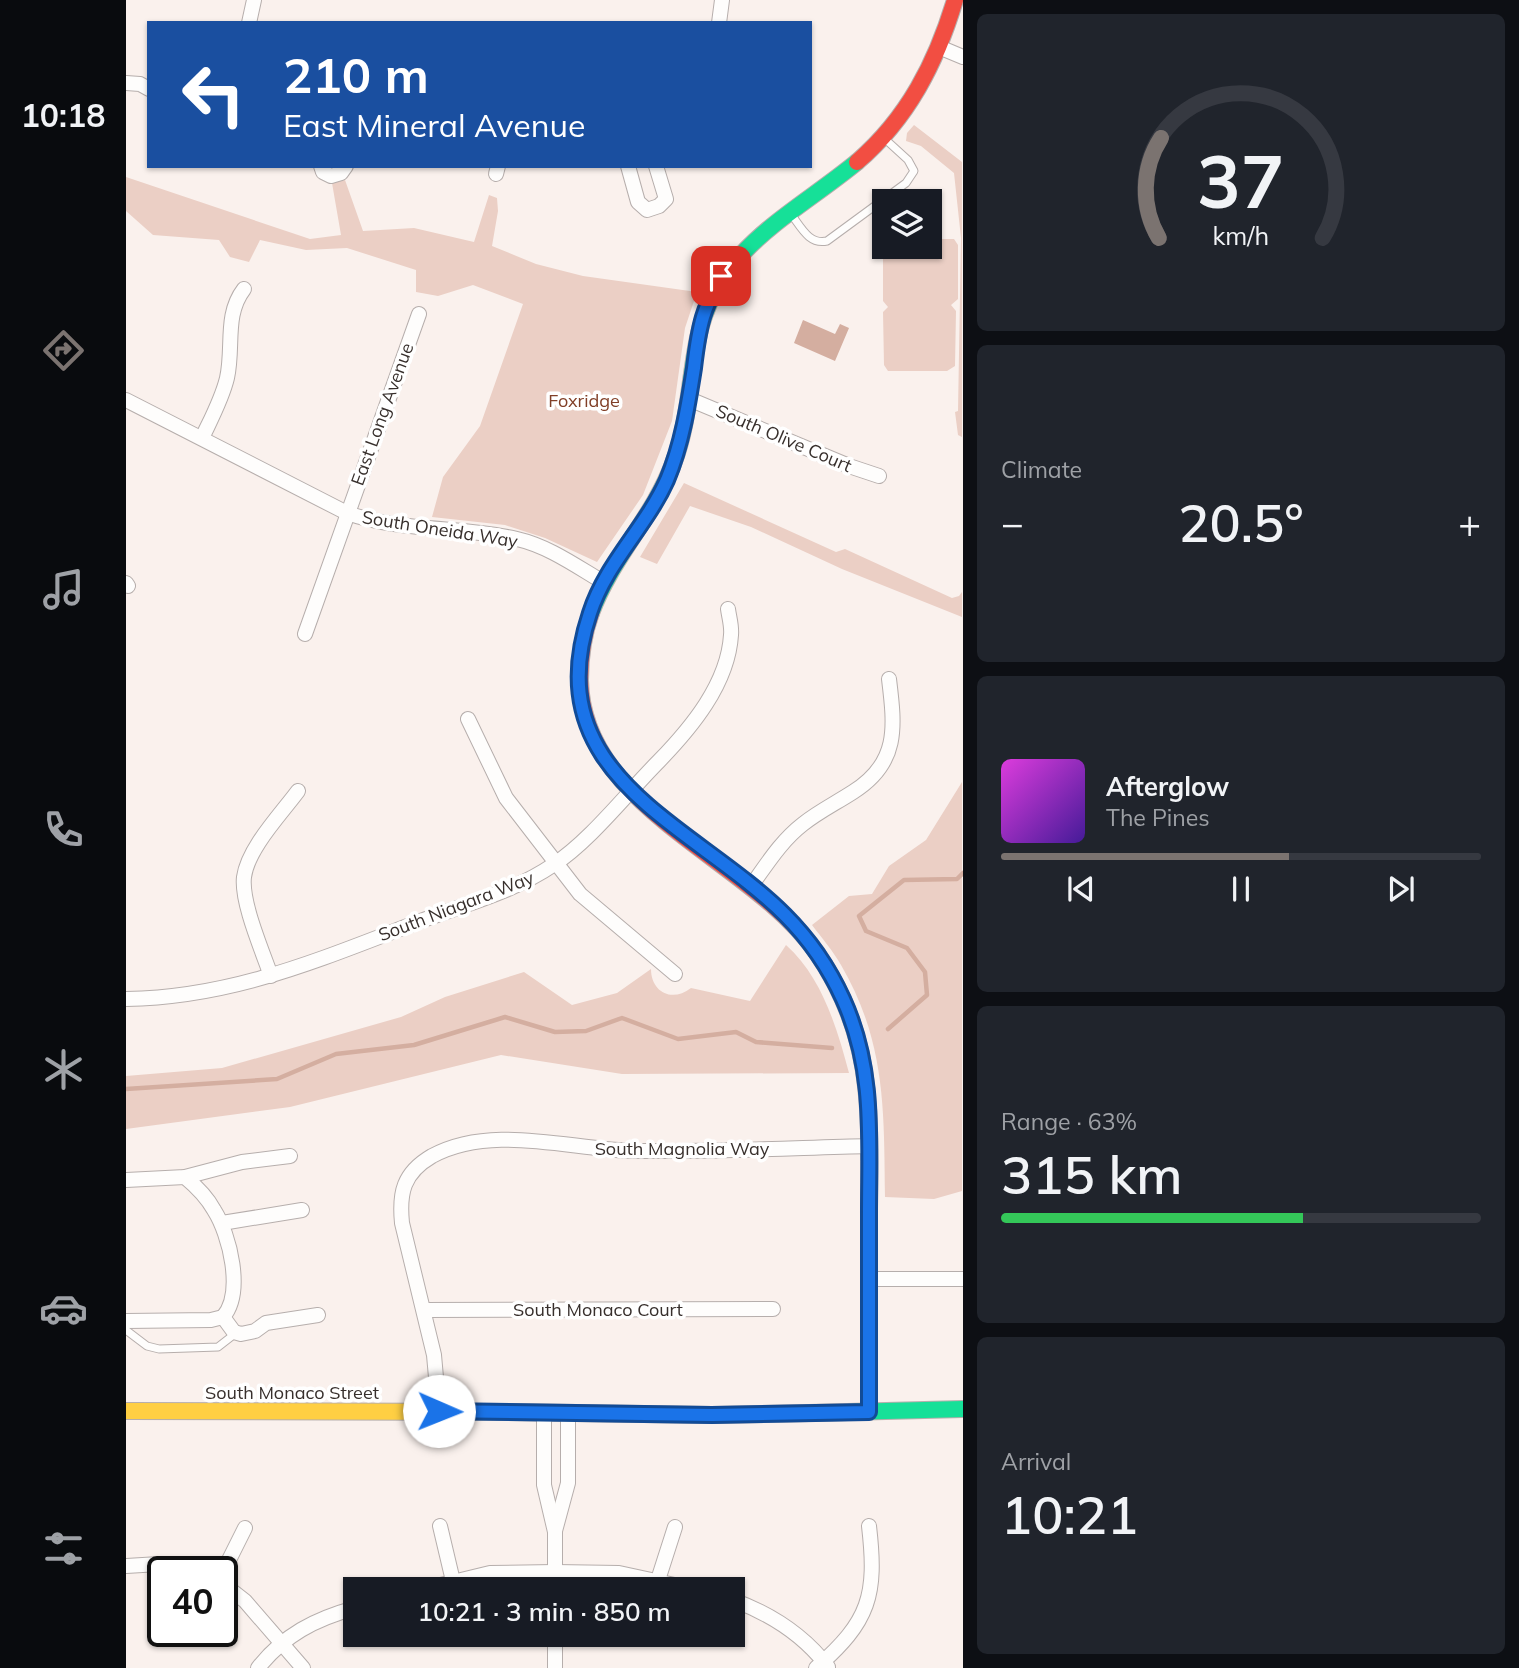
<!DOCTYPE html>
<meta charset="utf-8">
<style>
:root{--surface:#171b24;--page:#20242c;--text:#f1f3f6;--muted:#9ea1a6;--line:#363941;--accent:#7b7370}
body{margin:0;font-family:Mulish,sans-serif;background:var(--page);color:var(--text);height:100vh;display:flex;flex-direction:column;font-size:26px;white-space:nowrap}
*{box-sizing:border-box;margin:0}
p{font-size:23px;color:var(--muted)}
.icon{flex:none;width:38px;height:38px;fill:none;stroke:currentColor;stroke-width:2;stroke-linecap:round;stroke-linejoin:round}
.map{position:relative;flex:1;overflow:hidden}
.details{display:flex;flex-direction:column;gap:14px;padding:14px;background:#0d0f14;width:556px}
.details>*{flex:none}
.guide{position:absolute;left:21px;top:21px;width:665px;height:147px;border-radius:0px;box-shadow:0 2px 5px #0004;background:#1a4fa0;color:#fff;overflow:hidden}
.controls{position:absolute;left:746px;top:189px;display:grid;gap:14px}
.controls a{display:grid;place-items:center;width:70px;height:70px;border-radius:0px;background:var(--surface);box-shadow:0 2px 5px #0004;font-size:35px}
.speed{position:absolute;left:21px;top:1556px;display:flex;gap:14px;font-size:35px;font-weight:700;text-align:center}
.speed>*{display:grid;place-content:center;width:91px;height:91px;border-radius:50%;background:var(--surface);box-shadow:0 2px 5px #0004;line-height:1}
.speed .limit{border:4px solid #111;border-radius:10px;background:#fff;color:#111}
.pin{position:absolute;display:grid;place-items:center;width:60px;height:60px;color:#fff;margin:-30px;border-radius:14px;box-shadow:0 4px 10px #0006}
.me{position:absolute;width:77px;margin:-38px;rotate:91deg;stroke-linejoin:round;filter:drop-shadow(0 0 5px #0008)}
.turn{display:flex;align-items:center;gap:24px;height:147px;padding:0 21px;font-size:32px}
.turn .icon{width:91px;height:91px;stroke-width:2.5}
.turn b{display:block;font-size:49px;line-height:60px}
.big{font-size:52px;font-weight:600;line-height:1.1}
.details .card{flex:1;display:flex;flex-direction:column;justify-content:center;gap:10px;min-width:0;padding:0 24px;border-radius:10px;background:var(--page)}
.details .dial{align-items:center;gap:0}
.dial svg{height:182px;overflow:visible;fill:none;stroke:var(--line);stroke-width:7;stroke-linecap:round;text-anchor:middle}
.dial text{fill:var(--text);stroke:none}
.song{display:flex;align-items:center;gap:21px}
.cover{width:84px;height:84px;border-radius:10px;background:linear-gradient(135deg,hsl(300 70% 55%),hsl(260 70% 35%))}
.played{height:7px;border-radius:4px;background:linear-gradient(90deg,var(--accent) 60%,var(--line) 60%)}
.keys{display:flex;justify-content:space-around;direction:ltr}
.heat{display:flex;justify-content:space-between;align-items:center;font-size:38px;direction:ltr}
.charge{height:10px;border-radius:5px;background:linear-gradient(90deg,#34c759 63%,var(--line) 0)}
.trip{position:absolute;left:217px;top:1577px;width:402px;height:70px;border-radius:0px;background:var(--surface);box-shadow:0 2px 5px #0004;font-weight:600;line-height:70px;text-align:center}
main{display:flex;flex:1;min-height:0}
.tabs{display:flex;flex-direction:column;width:126px;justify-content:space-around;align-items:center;background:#090b0e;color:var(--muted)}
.tabs .icon{width:49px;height:49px}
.tabs .selected{color:var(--accent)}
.tabs b{font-size:32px;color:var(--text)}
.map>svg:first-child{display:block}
</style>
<main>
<nav class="tabs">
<b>10:18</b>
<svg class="icon selected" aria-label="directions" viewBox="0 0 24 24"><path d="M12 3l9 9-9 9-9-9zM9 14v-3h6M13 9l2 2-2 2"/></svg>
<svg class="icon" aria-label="music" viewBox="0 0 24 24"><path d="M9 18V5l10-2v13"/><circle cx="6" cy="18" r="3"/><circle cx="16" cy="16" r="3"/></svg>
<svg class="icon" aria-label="phone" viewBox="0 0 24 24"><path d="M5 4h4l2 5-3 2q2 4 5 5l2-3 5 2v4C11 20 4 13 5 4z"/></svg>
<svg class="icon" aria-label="climate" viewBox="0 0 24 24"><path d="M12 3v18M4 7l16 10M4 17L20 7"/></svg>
<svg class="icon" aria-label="car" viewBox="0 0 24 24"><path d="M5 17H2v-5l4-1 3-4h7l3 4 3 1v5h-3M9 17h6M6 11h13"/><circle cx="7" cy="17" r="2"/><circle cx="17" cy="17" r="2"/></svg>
<svg class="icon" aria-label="filters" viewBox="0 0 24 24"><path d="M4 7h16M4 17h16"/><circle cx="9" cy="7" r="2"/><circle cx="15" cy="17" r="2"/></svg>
</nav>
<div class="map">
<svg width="837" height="1668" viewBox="0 0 837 1668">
<rect width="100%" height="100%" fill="#faf1ed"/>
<!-- green -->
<g fill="#ebcfc5">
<polygon points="788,125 836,162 836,437 832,435 829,412 832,411 835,238 828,173 795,146 780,141 781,133"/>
<polygon points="0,177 184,239 215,235 206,183 219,180 237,231 288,228 348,242 363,195 371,198 372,211 366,246 410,264 457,276 571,292 559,328 546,421 517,495 471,562 419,538 379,525 306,517 317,477 354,426 397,304 347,285 312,296 290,292 290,270 221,248 180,250 134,240 123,262 104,257 93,240 27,235 0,211"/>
<polygon points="803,239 828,239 832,245 832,299 825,305 830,311 829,366 821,371 762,371 758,365 757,312 762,307 757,301 757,245 803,247"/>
<polygon points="558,483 710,552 719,549 826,598 833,596 836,592 836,620 836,617 716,569 625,527 564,506 531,564 514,557"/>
<path d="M 836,782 L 836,1191 L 808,1199 L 759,1197 C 758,1111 760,1042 715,965 C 707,951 696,938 686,925 L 723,896 L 746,894 L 763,866 L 800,840 Z"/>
<path d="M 660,945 C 696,977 711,1028 723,1073 L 496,1074 L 375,1055 L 164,1107 L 0,1129 L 0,1076 L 96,1068 L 275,1017 L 319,997 L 398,972 L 446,1005 L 491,993 L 525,969 C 525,992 546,1003 565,988 L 624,1001 Z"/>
</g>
<!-- water -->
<polygon fill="#d4aea0" points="677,320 709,334 714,324 723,328 709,361 668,343"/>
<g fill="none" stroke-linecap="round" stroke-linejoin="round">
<!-- stream -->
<g stroke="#d4aea0" stroke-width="4.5">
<polyline points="762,1029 801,995 799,972 781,948 740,931 733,916 778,880 831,879 837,873"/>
<polyline points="0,1089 151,1079 210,1054 288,1045 379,1017 429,1032 460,1031 496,1018 552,1039 610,1032 630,1042 706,1048"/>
</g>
<defs>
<g id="lane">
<path d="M 665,214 C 675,227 683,245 701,241 L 780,183 L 788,171 L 782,160 L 759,139"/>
<polyline points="0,1330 21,1346 33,1349 92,1347 110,1333"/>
</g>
<g id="street">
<polyline points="123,23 128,0"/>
<polyline points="593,23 596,0"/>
<polyline points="813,47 837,57"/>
<polyline points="0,83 14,84 23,89"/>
<polyline points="195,166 197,172 205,176 215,173 220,166"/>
<polyline points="502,166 512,202 521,210 533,206 540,199 530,166"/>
<polyline points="370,174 372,166"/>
<polyline points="563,399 723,466 753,476"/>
<path d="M 0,400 L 221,513 C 275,532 335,526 391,539 C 422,546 450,566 477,582"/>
<path d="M 76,438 C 85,419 96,399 101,378 C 108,347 98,315 118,289"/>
<polyline points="0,583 2,586"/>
<polyline points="179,634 293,314"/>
<polyline points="342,719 380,798 454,894 549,974"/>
<path d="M 625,886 C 641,864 655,841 677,824 C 692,812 710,803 727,792 C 773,763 769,728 763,679"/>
<path d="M 145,976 C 136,950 115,902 118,877 C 122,848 155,814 172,791"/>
<path d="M 0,999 C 111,997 199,957 300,919 C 343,903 389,891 427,865 C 464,841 501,793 533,761 C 565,728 602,684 605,635 C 606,626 603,617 602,609"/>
<path d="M 59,1177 C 71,1187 81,1197 88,1210 C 104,1235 118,1293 97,1317"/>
<polyline points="0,1180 59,1177 116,1162 164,1156"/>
<polyline points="96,1223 176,1210"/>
<polyline points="743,1279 837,1279"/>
<polyline points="298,1310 647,1309"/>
<polyline points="97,1317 108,1332 115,1334 129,1331 140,1323 192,1315"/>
<polyline points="0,1321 85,1320 97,1317"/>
<path d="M 313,1411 L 308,1355 L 276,1223 C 273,1193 277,1173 306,1156 C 367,1123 445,1150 510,1151 C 588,1152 666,1148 744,1146"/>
<polyline points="418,1412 418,1485 429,1532 429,1589"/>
<polyline points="314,1526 327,1581"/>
<polyline points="429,1531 442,1483 442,1413"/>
<polyline points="0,1566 33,1564 72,1572"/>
<polyline points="96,1574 119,1528"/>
<polyline points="532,1580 549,1527"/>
<polyline points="96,1583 119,1601 177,1668"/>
<polyline points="298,1589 364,1573 429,1572 493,1573 567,1589"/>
<path d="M 607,1600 C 645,1614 677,1634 702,1667"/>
<polyline points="429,1634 429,1668"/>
<path d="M 132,1668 C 158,1635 189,1619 229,1608"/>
<path d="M 690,1668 C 744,1621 751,1595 743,1526"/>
</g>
<g id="fast">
<path d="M 465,613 C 485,559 527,517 547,464 C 563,424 563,380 572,338 C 591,248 665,216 731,162"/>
<path d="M 691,953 C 751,1041 743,1119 743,1220 C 743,1284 743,1348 743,1412"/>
<polyline points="683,1413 837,1409"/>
</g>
<polyline id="slow" points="0,1411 381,1412"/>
<g id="jam">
<path d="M 731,162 C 782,118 810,63 829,0"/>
<path d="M 465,613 C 457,635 454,656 454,680 C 456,809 626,859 691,953"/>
<polyline points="381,1412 586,1415 683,1413"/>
</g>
</defs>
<!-- lane casing -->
<use href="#lane" stroke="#b6aeac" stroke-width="9"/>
<!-- street casing -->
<use href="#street" stroke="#b6aeac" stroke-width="16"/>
<!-- fast casing -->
<use href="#fast" stroke="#b6aeac" stroke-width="18"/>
<!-- slow casing -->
<use href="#slow" stroke="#b6aeac" stroke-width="18"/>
<!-- jam casing -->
<use href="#jam" stroke="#b6aeac" stroke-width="18"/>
<!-- lane -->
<use href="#lane" stroke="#fefdfc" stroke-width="7"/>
<!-- street -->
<use href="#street" stroke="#fefdfc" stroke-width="14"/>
<!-- fast -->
<use href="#fast" stroke="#16e098" stroke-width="16"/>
<!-- slow -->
<use href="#slow" stroke="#ffcf43" stroke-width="16"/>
<!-- jam -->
<use href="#jam" stroke="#f24e42" stroke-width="16"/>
</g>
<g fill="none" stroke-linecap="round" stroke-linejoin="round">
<defs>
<path id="route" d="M 313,1411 L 586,1415 L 743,1412 C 743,1346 743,1280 743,1213 C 743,1138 749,1069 717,999 C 703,968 682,938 659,915 C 567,823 409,777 464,613 C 480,563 520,527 541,480 C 556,444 562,406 568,368 C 570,351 572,334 577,317 C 581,303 588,290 595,276"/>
</defs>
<!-- route casing -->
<use href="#route" stroke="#114b97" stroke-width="18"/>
<!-- route -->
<use href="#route" stroke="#1a73e8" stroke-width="12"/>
</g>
<g text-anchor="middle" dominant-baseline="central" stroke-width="7" stroke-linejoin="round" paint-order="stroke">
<!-- park labels -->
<g font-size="18" fill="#813f27" stroke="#fff">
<text x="458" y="400">Foxridge</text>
</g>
<!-- street labels -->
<g font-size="18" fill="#372f2c" stroke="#fff">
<text transform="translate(256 414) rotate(-70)">East Long Avenue</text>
<text transform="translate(658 438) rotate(23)">South Olive Court</text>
<text transform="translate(314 529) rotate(9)">South Oneida Way</text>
<text transform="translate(330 906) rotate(-21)">South Niagara Way</text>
<text x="556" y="1148">South Magnolia Way</text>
<text x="472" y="1309">South Monaco Court</text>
<text x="166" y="1392">South Monaco Street</text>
</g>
</g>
</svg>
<div class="controls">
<a><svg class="icon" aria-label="layers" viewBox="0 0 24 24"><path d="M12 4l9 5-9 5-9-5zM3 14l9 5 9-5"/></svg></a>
</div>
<div class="speed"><div class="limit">40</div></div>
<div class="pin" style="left:595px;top:276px;background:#d93025"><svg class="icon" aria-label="arrive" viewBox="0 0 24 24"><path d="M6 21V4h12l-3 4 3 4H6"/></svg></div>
<svg class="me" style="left:313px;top:1411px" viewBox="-20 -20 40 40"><circle r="19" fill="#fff"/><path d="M0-13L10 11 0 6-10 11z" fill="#1a73e8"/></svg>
<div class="trip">10:21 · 3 min · 850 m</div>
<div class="guide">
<div class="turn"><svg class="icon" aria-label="left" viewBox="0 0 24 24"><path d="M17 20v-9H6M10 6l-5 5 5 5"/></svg><div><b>210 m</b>East Mineral Avenue</div></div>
</div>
</div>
<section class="details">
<div class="card dial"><svg viewBox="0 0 100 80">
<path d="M14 69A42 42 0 1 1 86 69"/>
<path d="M14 69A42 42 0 0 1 15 25" stroke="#7b7370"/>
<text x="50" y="56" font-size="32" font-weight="700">37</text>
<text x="50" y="72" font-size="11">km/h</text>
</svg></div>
<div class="card"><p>Climate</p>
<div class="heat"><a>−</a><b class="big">20.5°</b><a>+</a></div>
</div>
<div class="card">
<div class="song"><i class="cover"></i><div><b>Afterglow</b><p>The Pines</p></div></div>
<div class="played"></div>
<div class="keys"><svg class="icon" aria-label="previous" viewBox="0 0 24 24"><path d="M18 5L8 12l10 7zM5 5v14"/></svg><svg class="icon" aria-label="pause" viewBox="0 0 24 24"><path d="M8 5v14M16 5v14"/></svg><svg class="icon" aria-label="next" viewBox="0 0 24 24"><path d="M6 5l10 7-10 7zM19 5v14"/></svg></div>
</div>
<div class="card"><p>Range · 63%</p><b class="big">315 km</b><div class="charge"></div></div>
<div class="card"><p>Arrival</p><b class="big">10:21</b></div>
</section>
</main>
